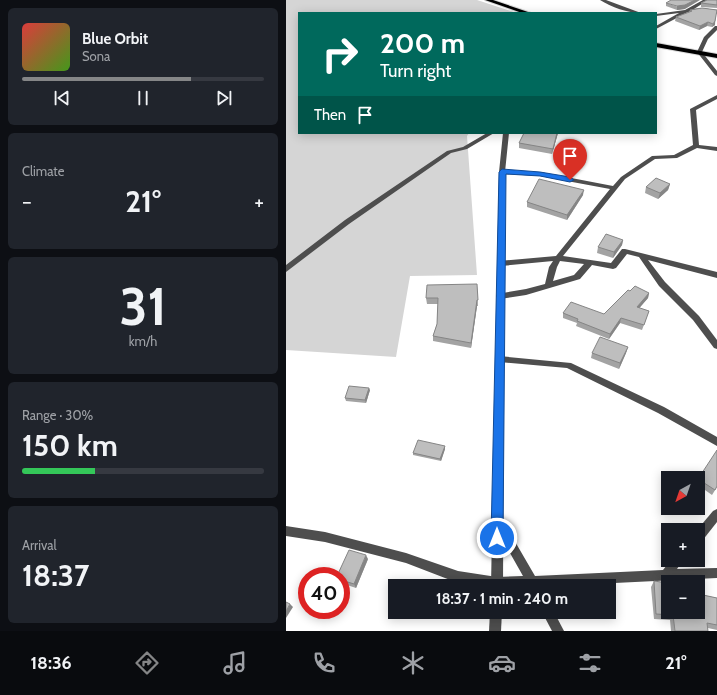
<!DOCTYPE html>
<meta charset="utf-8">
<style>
:root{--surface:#171b24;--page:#20242c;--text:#f1f3f6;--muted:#9ea1a6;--line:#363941;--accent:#858687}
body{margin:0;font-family:Cabin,sans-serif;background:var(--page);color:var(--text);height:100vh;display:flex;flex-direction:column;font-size:15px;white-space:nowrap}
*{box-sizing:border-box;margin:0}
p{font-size:13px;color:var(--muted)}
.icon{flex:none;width:22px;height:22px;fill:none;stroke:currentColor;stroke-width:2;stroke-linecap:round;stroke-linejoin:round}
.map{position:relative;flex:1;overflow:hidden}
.side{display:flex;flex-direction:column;gap:8px;padding:8px;background:#0d0f14;width:286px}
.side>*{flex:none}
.guide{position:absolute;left:12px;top:12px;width:359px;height:122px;border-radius:0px;box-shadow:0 2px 10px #0003;background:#00695c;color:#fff;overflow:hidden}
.needle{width:26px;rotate:220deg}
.tools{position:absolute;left:375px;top:471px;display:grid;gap:8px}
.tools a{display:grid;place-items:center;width:44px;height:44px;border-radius:0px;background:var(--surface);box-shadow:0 2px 10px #0003;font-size:20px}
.speed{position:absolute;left:12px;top:567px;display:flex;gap:8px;font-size:20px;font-weight:700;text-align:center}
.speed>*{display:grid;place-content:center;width:52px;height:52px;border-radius:50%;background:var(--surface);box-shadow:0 2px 10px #0003;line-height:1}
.speed .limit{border:6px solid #d22;background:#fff;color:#111}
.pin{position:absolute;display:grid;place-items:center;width:34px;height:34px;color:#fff;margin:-41px -17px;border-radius:50% 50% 50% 0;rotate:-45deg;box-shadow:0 0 4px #0007}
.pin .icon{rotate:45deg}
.me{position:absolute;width:44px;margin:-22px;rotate:0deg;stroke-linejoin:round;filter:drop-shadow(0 0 3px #0008)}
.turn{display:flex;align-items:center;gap:14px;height:84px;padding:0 16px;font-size:18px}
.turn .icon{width:52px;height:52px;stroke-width:2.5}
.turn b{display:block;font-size:28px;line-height:34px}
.then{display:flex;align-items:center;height:38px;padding:0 16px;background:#0003;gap:8px;font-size:15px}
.big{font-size:30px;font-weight:700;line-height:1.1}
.side .widget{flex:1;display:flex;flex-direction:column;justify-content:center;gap:6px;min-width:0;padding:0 14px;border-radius:6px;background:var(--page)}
.side .dial{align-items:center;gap:0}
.dial b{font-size:52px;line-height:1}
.song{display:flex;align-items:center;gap:12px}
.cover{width:48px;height:48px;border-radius:6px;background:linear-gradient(135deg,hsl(0 70% 55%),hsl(100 70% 35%))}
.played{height:4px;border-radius:2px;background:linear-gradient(90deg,var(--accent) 70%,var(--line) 70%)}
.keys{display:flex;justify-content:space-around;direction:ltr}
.heat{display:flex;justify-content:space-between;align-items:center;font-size:22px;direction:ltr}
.charge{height:6px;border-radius:3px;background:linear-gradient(90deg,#34c759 30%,var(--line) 0)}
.trip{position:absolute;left:102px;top:579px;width:228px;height:40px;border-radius:0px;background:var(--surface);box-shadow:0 2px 10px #0003;font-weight:700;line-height:40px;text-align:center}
.tabs{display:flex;height:64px;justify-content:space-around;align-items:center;background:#090b0e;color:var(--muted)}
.tabs .icon{width:28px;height:28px}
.tabs .current{color:var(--accent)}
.tabs b{font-size:18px;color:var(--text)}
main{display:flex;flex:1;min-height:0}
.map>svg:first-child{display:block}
</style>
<main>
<section class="side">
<div class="widget">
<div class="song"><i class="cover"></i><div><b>Blue Orbit</b><p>Sona</p></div></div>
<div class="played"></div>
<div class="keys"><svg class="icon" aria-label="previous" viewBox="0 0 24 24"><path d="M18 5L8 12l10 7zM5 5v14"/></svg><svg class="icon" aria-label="pause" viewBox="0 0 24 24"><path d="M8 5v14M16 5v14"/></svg><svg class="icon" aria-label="next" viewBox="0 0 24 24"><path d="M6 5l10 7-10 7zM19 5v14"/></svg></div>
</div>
<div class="widget"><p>Climate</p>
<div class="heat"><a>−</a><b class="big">21°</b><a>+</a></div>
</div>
<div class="widget dial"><b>31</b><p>km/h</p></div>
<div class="widget"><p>Range · 30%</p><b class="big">150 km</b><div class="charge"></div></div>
<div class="widget"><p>Arrival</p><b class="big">18:37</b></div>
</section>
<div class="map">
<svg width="431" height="631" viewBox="0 0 431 631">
<rect width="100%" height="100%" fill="#fff"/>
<!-- green -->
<polygon fill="#d5d5d5" points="0,0 191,0 231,13 13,13 13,133 183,133 181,136 191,275 124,276 110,357 0,350"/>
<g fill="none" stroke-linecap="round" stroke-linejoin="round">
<defs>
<g id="primary">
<polygon points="199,0 207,0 245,13 236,13"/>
<polygon points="370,43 431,54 431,58 370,47"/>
</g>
</defs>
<!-- primary casing -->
<use href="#primary" stroke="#dbdbdb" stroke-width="2"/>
<!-- minor -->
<g fill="#4e4e4e" fill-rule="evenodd">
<path d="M 314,0 L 320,0 L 355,13 C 342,13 325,7 314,0 Z"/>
<polygon points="417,0 422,0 408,9 415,8 431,10 431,12 415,10 402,12 370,29 370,26 393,13 370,16 370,14 399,10"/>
<polygon points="429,26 431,26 431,30 422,39 416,52 431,71 431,76 429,75 411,52 418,37"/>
<path d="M 431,95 L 431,99 L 410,110 L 413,145 L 431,147 L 431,151 L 411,148 L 391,158 L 369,159 L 339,179 L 277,256 L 325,263 L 336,249 L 339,249 L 431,272 L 431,278 L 362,260 L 379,282 L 413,316 L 431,340 L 431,349 L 428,348 L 407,320 L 373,286 L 353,257 L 341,254 L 330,268 L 327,269 L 306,265 L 294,279 L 240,295 L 214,299 L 211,298 L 210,296 L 211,294 L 240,289 L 259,284 L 263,267 L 267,261 L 215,266 L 211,263 L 212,261 L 270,256 L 324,189 L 254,176 L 216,174 L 213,172 L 214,171 L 254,172 L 327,186 L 335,177 L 366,156 L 388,155 L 407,145 L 404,109 ZM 274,261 L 298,264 L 288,275 L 267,281 L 271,267 Z"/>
<polygon points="201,133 208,133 181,149 165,153 63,224 0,272 0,265 59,220 161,151 177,147"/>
<polygon points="213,356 285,363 378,407 431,437 431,446 372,413 281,368 213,362 210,361 209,359 210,357"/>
<polygon points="431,509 431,522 416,541 412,542 411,530 427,511"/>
<polygon points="213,520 217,521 249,576 377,570 385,560 397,560 391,569 431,568 431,578 267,586 195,586 172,583 120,563 39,542 0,536 0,526 39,532 120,553 172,571 211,577 237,576 208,525 209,521"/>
<polygon points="256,612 268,612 278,631 266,631"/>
</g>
<!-- tertiary -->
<g fill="#4e4e4e" fill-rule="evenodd">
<polygon points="217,133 223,133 219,172 217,586 205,586 213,172"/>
<polygon points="204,612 216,612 215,631 203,631"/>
</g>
<!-- primary -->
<use href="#primary" fill="#000" fill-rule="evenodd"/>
</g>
<!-- wall -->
<g fill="#a3a3a3">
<polygon points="431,0 431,8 415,7 415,3"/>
<polygon points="380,3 399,9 391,10 380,6"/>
<polygon points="404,10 431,10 431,14 430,14 429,25 426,27 421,26 413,30 389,21 390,17 403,12"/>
<polygon points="272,133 266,154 233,148 233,143"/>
<polygon points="384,184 382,190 372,199 359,193 360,187"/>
<polygon points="297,195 281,220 241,207 241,202"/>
<polygon points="337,240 336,245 327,258 311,253 312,247"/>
<polygon points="191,284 192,306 191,306 185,348 147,341 147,336 151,324 152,304 141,304 140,298"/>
<polygon points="344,291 363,293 362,298 353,308 363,311 356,330 334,323 323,339 290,326 291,323 277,318 277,313 318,314"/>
<polygon points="342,347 340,353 333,369 305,358 306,353"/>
<polygon points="84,390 80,403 60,401 59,398"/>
<polygon points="159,446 159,449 155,461 127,455 127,453"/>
<polygon points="412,479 431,487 426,495 412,485"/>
<polygon points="82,559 70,588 55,583 55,576"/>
<polygon points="368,581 417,595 431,598 431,630 422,628 422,631 385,631 384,620 368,619 365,587"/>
</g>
<!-- shaded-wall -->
<g fill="#858585">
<polygon points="409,0 414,0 399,9 391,10 391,6"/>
<polygon points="429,21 429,25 426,27 427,24"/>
<polygon points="422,22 421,26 413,30 414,26"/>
<polygon points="271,133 272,133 266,154 267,149"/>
<polygon points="384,184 382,190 372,199 374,193"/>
<polygon points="298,190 297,195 281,220 281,215"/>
<polygon points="337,240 336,245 327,258 328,252"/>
<polygon points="363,293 362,298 350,312 351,307"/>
<polygon points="191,300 191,306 185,348 185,343"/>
<polygon points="335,318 334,323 323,339 324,334"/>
<polygon points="342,347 340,353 333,369 334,363"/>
<polygon points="83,388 84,390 80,403 79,400"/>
<polygon points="159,446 159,449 155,461 154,459"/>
<polygon points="80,555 82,559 70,588 68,584"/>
<polygon points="4,604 7,607 0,618 0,611"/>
</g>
<!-- building -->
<g fill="#bebebe" stroke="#858585">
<polygon points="385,0 409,0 399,5 391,6 380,3"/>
<polygon points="421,0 431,0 431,5 415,3"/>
<polygon points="416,8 431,10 429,21 427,24 422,22 414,26 390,17 406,11 404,10"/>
<polygon points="238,133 271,133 267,149 233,143"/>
<polygon points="370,178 384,184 374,193 360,187"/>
<polygon points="253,179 298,190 281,215 241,202"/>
<polygon points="320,234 337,240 328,252 312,247"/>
<polygon points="191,284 192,300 191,300 185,343 147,336 151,324 152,298 140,298 141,285"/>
<polygon points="349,286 363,293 351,307 363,311 358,325 335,318 324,334 291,321 292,319 277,313 285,302 318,314 342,290 344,291"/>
<polygon points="314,337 342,347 334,363 306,353"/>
<polygon points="63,386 83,388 79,400 59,398"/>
<polygon points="132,440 159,446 154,459 127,453"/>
<polygon points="431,450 431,486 429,490 412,479"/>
<polygon points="63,550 80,555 68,584 55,580 55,576 51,576"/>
<polygon points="368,581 382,583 382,612 412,612 412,585 416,585 417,595 431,598 431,625 421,623 422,631 389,631 387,615 370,614"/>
<polygon points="0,602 4,604 0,611"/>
</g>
<!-- route -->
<polygon fill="#1a73e8" stroke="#114b97" points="216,169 254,172 284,177 288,180 284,182 254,176 220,174 217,538 216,542 211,544 207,542 205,538 213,172"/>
</svg>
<div class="tools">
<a><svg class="needle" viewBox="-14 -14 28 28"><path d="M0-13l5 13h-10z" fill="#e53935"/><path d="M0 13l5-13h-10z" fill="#9ea1a6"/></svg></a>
<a>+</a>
<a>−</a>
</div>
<div class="speed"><div class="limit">40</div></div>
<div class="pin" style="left:284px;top:180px;background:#d93025"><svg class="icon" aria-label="arrive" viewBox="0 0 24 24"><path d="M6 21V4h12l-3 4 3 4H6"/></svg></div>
<svg class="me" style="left:211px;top:538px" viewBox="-20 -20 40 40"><circle r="17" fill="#1a73e8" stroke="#fff" stroke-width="3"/><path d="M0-11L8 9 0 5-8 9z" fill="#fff"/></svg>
<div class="trip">18:37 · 1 min · 240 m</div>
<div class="guide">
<div class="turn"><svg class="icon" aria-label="right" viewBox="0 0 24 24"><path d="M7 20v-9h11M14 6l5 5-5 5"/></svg><div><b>200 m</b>Turn right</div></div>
<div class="then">Then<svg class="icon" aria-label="arrive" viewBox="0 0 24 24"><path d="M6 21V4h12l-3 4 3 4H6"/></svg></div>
</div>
</div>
</main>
<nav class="tabs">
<b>18:36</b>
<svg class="icon current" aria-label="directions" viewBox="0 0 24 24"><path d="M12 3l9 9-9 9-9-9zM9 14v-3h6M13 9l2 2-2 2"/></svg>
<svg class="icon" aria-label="music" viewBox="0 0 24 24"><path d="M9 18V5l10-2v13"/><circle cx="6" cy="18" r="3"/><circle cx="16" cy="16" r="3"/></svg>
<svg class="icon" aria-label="phone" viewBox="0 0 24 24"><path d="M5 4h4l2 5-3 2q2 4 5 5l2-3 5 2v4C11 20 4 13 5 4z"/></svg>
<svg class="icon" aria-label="climate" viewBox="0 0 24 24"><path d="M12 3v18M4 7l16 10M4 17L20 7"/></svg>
<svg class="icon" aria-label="car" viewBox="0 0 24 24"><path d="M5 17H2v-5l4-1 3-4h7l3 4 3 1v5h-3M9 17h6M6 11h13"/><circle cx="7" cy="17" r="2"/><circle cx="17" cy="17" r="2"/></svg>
<svg class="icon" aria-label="filters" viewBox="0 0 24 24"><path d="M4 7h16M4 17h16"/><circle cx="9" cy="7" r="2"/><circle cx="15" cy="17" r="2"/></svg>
<b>21°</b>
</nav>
